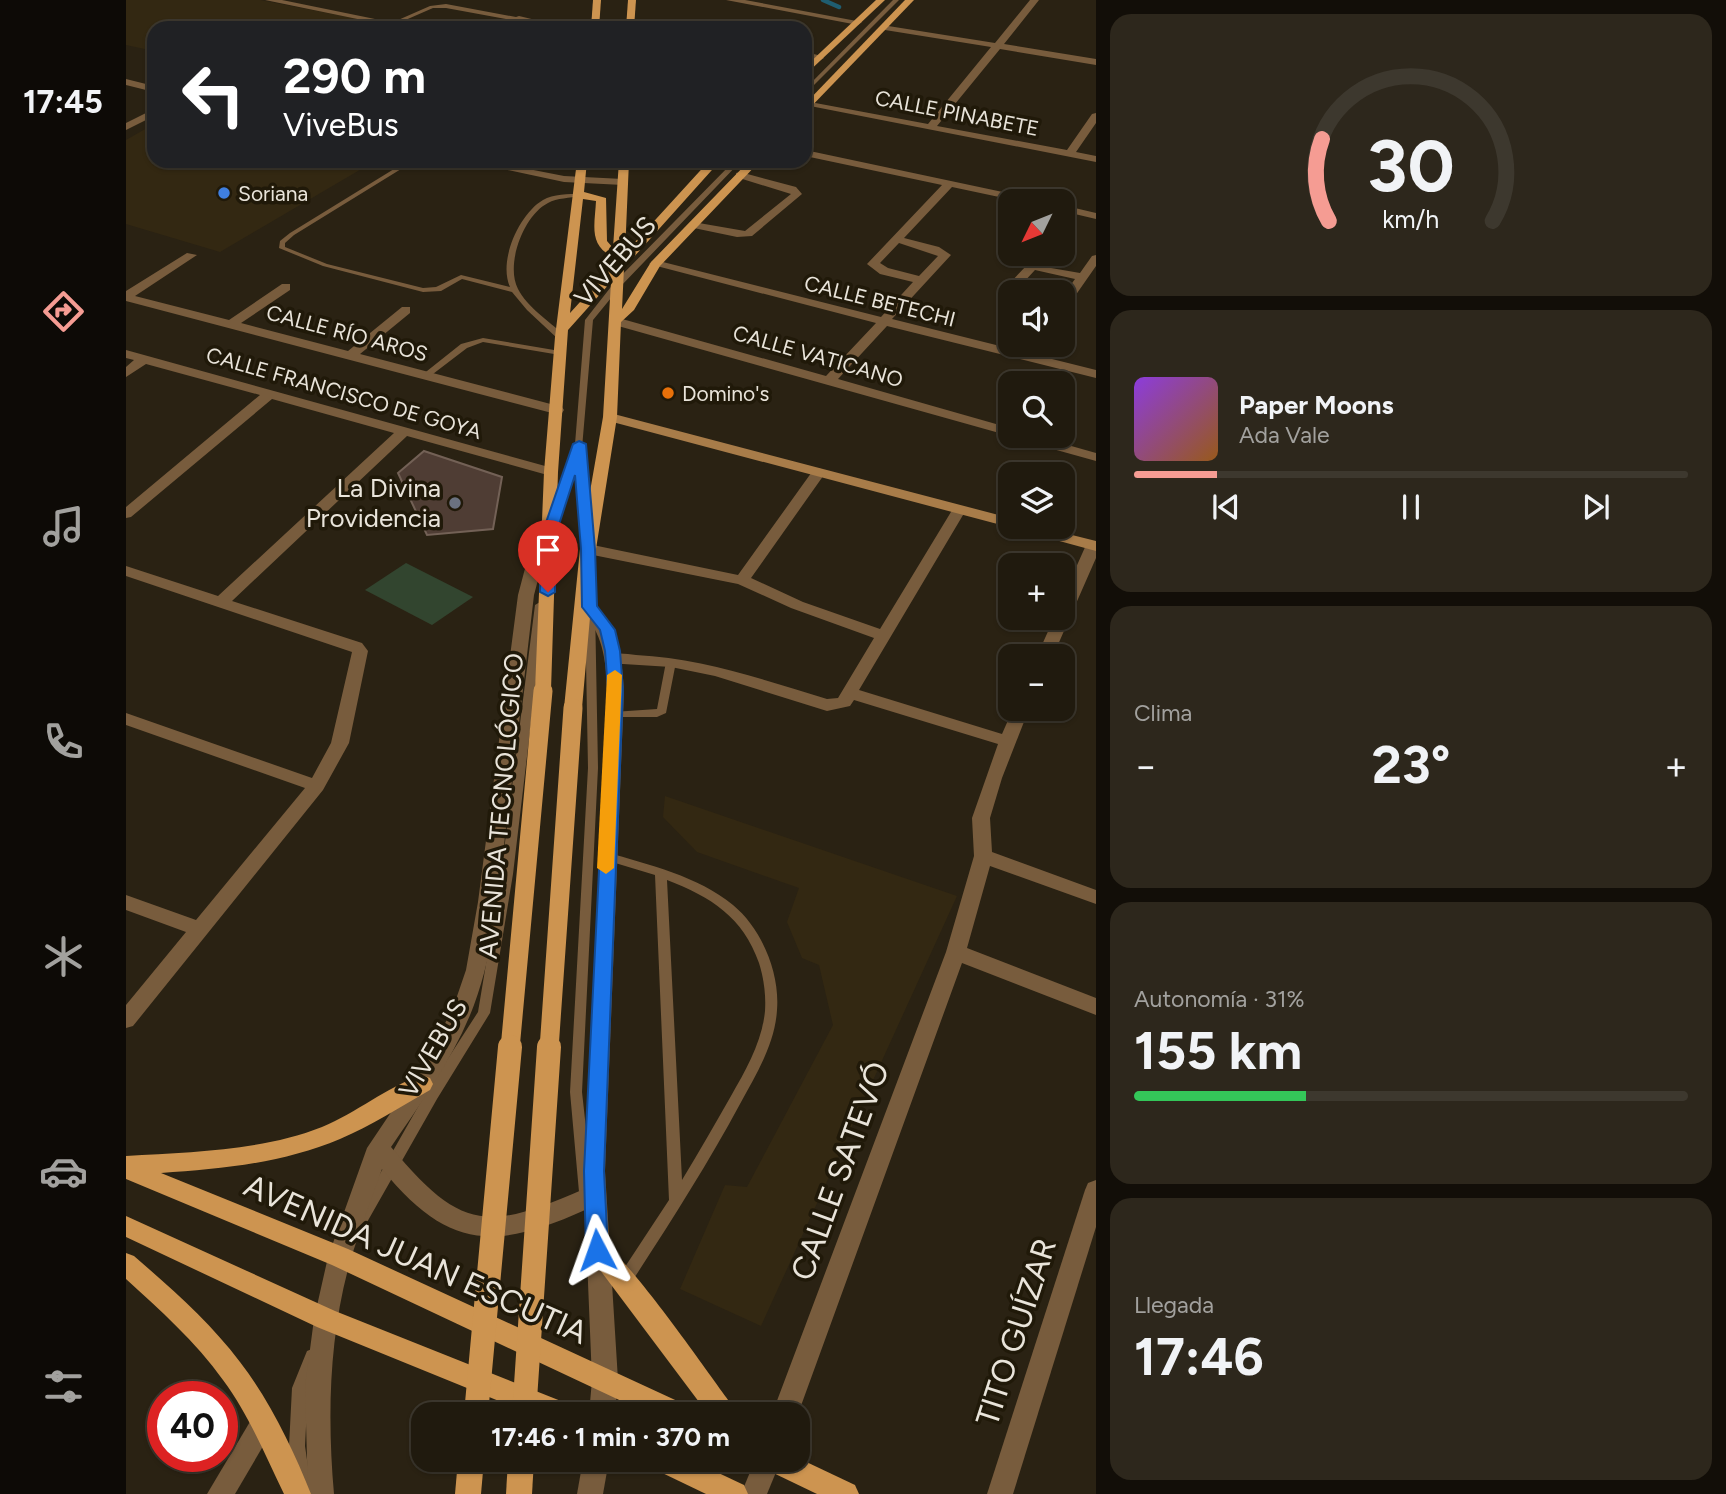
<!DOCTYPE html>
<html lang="es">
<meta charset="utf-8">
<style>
:root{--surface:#201a0e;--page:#2d271c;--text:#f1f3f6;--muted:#a2a19e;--line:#3d382e;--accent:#f59c93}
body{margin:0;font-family:Figtree,sans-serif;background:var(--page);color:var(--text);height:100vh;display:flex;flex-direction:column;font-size:26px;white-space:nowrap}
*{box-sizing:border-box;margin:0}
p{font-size:23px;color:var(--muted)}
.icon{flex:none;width:38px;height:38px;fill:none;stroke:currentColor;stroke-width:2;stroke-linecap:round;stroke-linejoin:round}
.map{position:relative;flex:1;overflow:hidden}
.details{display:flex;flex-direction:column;gap:14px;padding:14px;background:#120e08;width:630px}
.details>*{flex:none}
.hud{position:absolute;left:21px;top:21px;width:665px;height:147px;border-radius:21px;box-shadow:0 2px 5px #0004,0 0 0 2px var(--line);background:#202124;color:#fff;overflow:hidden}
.needle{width:46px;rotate:227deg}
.buttons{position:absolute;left:872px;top:189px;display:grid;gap:14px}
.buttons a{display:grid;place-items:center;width:77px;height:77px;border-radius:14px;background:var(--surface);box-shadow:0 2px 5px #0004,0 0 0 2px var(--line);font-size:35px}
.speed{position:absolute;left:21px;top:1381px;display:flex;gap:14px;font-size:35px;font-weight:700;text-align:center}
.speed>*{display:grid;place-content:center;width:91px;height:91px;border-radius:50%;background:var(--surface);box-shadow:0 2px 5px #0004,0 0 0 2px var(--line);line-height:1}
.speed .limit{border:10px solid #d22;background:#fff;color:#111}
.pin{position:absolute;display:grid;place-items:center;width:60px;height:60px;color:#fff;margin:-72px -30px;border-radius:50% 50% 50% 0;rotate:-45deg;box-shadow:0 0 7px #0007}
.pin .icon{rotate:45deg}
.me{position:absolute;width:77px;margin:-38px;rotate:356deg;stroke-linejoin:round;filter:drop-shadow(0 0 5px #0008)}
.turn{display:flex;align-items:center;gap:24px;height:147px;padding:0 21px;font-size:32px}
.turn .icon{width:91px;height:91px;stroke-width:2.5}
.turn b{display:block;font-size:49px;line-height:60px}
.big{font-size:52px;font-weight:700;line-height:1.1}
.details .card{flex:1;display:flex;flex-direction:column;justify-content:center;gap:10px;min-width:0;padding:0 24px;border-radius:21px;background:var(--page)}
.details .dial{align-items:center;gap:0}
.dial svg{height:182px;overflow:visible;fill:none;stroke:var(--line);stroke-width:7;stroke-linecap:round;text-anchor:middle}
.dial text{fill:var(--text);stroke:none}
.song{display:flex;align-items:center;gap:21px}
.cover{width:84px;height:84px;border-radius:10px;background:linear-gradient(135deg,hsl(270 70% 55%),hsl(30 70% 35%))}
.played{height:7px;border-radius:4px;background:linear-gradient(90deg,var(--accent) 15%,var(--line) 15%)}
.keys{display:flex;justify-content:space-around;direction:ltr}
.heat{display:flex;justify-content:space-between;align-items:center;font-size:38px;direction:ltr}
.charge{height:10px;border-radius:5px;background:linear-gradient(90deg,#34c759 31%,var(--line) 0)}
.trip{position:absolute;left:285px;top:1402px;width:399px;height:70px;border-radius:21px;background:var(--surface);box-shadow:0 2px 5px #0004,0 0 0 2px var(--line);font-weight:700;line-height:70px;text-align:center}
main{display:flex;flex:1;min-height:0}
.tab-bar{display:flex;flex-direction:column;width:126px;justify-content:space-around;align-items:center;background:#0d0a06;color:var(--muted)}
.tab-bar .icon{width:49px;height:49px}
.tab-bar .selected{color:var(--accent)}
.tab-bar b{font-size:32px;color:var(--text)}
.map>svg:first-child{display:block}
</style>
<main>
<nav class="tab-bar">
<b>17:45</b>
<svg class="icon selected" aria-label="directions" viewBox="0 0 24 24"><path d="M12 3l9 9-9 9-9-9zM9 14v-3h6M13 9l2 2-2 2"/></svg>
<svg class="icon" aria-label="music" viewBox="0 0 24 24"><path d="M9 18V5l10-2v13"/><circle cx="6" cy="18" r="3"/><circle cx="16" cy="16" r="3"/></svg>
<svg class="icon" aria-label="phone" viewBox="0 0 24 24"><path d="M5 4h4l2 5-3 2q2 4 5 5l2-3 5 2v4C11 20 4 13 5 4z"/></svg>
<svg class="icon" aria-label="climate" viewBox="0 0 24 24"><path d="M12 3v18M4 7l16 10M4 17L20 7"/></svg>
<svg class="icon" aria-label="car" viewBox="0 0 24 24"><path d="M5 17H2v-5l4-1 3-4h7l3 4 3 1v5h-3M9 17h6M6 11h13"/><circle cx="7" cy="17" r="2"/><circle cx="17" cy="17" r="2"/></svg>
<svg class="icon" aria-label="filters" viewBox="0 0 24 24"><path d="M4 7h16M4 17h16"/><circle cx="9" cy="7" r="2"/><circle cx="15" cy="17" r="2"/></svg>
</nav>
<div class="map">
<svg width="970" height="1494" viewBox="0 0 970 1494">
<rect width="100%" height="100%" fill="#2a2213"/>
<!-- built -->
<g fill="#332812">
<polygon points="0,0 134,0 238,20 222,28 28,28 28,51 0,45"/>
<polygon points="28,124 28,161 249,161 94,252 0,224 0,140"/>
<polygon points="539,796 831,896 635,1326 554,1289 599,1185 621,1187 707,1025 693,965 676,958 661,922 673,888 571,852 537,817"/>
</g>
<!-- green -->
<polygon fill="#32452f" points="280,563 347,597 306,625 239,590"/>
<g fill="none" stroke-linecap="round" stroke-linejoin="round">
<!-- stream -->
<polyline stroke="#1f5d70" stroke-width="4.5" points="697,0 713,7"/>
</g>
<!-- building -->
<polygon fill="#4f3d34" stroke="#736156" stroke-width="2" points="298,451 376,477 367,529 301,535 272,473"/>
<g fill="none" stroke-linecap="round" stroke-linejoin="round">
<!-- service -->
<g fill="#785c3d" fill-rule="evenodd">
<polygon points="767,0 773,0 679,94 679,89"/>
<path d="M 320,4 L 390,17 L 393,16 L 443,28 C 426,28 411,21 395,21 C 387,21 381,28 372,28 L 386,20 L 320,8 L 307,8 L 268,25 L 263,24 L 304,6 Z"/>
<path d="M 281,161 L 288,161 L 168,235 L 159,243 L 159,247 L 201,264 L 297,288 L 310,287 L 335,275 L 384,287 C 372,261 393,214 417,200 C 427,194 443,194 454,194 L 454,196 C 444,198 431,198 422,203 C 398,215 379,264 392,289 C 401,307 423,321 438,335 L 438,339 L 432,339 L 401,310 L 386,292 L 336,279 L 315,291 L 297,292 L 197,266 L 153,248 L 154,241 L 164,233 Z"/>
<polygon points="608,161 615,161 494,287 467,320 456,448 458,450 465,531 461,534 457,531 451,463 431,524 427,527 424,526 423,524 449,444 459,320 488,283"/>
<polygon points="357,338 434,351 438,353 434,355 357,342 341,348 303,377 297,377 296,375 335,344"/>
<polygon points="414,602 419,605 387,874 364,1013 311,1099 240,1224 235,1226 230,1224 228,1220 230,1216 301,1091 352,1012 375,874 409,605"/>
<polygon points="464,604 469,607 472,768 456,1092 467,1192 465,1196 460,1198 455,1196 453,1192 444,1092 462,768 459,607"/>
<polygon points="545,659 550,662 540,713 531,717 483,717 482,715 483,713 487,712 531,709 540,662"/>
<path d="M 480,852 C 523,865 572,876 607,905 C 636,929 654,973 651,1010 C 649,1044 630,1075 614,1104 C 580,1167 542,1226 503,1286 L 498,1288 L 493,1286 L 491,1281 L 493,1276 L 543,1200 L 529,875 L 476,859 L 474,856 L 476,853 ZM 541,880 C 585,897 617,917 633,963 C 638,979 640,995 639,1011 C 636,1042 620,1070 605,1096 C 589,1124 573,1152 556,1180 Z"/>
<polygon points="186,1349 191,1351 193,1356 182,1388 179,1446 186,1494 170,1494 163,1446 166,1388 181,1351"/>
</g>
<!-- minor -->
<g fill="#785c3d" fill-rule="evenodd">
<polygon points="139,0 156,0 293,28 275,28"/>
<polygon points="600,0 619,0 736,22 732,25"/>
<polygon points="904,0 913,0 878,44 970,59 970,65 874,49 811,126 941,150 966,114 970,113 970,123 950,152 970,156 970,162 679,105 684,102 802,124 865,47 759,30 755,27 756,25 869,43"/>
<polygon points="504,21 529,26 530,28 501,26 501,22"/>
<polygon points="679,52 696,56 698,58 693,61 679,58"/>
<polygon points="0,79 28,86 28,92 0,85"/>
<polygon points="28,109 28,116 0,130 0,123"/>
<path d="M 679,150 L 910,199 L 911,201 L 892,201 L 826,187 L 778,238 L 813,247 L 825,255 L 766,319 L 970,370 L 970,378 L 761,326 L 712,379 L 884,428 L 884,436 L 485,324 L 485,318 L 489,317 L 700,376 L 750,323 L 523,264 L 529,260 L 755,317 L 787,282 L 754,274 L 741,264 L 816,185 L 679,156 ZM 773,243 L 812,256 L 793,276 L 762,268 L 754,263 Z"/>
<polygon points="340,161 361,161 438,176 497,179 502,182 497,185 438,182"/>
<polygon points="614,172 670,187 676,194 626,236 611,237 563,227 563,223 567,222 619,231 665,194 610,177 610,173"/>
<polygon points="936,205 970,213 970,219 936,211"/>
<polygon points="61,253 71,255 9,296 103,320 156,284 164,284 164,290 115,323 222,351 276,307 284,307 284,313 234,354 436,407 438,410 436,413 426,413 0,301 0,291"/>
<polygon points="970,255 970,266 940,309 936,310 936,297 949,279 909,270 896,284 917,292 899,292 882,285 902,264 954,273 966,256"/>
<polygon points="0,350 430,469 432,472 425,476 281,436 106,601 236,643 242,651 223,743 197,790 7,1026 0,1028 0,1005 60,932 0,910 0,895 70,920 179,788 0,725 0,713 186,778 205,743 226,652 0,576 0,566 92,596 268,433 146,399 5,517 0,518 0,507 134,395 20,364 0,377 0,367 8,360 0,358"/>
<polygon points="889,436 910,436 970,453 970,461 891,439"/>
<path d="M 693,468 L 700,472 L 625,578 L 677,602 L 754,629 L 828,507 L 833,506 L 840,510 L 733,690 L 876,734 L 887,709 L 903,709 L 876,778 L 864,818 L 866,852 L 970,890 L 970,904 L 864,866 L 841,948 L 970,998 L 970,1015 L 836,963 L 672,1414 L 646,1414 L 820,952 L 848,856 L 846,818 L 872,744 L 728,700 L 724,706 L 701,711 L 589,676 L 545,667 L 481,663 L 479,659 C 486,651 499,654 510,655 C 576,658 638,680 701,699 L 712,698 L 748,638 L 665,608 L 612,584 L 462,554 L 454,549 L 462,544 L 612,575 L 688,469 Z"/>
<polygon points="970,541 970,558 927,656 911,656 928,618 936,618 936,599 960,545"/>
<polygon points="970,1180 970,1227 887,1494 861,1494 959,1190 962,1183"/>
<polygon points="137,1411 146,1415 150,1424 109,1494 81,1494 128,1415"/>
<polygon points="629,1460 655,1460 641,1494 615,1494"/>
</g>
<!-- tertiary -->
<g fill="#785c3d" fill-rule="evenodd">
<path d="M 422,533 L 429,537 L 417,561 L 408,595 C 399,673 390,750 380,828 C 373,887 369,949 348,1005 C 329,1056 295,1103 265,1147 C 334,1230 361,1232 458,1189 L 482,690 C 478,646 476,636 450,600 L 458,595 C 466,597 470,603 474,610 C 493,635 496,660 498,690 L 479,1171 L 492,1380 L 489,1414 L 463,1414 L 466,1380 L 459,1210 C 368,1251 321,1249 256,1169 C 246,1198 235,1226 226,1255 C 203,1332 201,1415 208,1494 L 182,1494 L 179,1387 L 188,1319 L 202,1257 L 241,1148 L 288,1078 L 315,1031 L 327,1008 L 340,970 L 352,902 L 392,595 L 401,561 L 417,534 Z"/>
<polygon points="457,1460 483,1460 477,1494 451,1494"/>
</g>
<!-- secondary -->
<g fill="#a87c49" fill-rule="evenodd">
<polygon points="484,413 884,518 884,527 887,527 879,526 479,420 477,417"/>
<polygon points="891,527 914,527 970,541 970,551 893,530"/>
</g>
<!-- primary -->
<g fill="#cd9450" fill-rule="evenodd">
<polygon points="467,0 475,0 473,28 465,28"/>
<polygon points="502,0 510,0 508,28 500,28"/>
<polygon points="750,0 759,0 679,75 679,67"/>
<polygon points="779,0 788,0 679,113 679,104"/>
<path d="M 451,161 L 461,161 L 458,192 L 480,198 L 481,241 L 487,248 L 493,161 L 503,161 L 499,253 L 583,161 L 594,161 L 498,268 L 496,309 L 525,262 L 623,161 L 634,161 L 534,266 L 508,310 L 495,322 L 491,417 L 470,549 L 456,708 L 447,714 L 438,708 L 454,549 L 477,417 L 485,282 L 442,330 L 432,472 L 425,690 L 417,695 L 409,690 L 418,472 L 429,337 ZM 457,199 L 470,201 C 469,224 462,245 487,257 L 486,267 L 444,313 Z"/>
<path d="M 296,1075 L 304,1078 L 307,1084 L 304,1090 C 274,1107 245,1126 214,1139 C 157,1163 96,1169 35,1173 L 222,1249 L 560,1405 L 564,1414 L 523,1414 L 206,1265 L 0,1179 L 0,1156 C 65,1152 135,1151 196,1127 C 230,1113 261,1087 296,1075 Z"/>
<polygon points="0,1216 209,1311 445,1405 449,1414 405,1414 191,1327 0,1237"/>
<path d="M 471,1239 C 497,1249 584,1376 606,1405 L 610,1414 L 582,1414 L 459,1250 L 463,1243 Z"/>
<path d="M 0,1253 L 8,1256 C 46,1289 84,1322 114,1362 C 144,1401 167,1449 185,1494 L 158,1494 C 139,1455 123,1415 97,1380 C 70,1342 34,1310 0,1279 Z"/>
<polygon points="672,1458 729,1485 733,1494 691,1494 639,1469 635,1460"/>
<polygon points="332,1460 358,1460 355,1494 329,1494"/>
<polygon points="382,1460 408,1460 406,1494 380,1494"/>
<polygon points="524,1460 565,1460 618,1485 622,1494 580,1494 528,1469"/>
</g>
<!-- primary-bridge-far1 -->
<g stroke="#cd9450" stroke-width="19">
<polyline points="384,1049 417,691"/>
<polyline points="423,1049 447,708"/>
</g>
<!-- primary-bridge -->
<g stroke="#cd9450" stroke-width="24">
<polyline points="350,1414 384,1047"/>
<polyline points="398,1414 423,1047"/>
</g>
</g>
<!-- route -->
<polygon fill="#1a73e8" stroke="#114b97" stroke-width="2" points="453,441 460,444 469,549 471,606 489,630 494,651 497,690 478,1171 482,1250 478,1257 471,1260 463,1257 460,1250 458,1171 482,690 479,651 474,630 456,607 455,549 449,475 429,537 429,592 422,596 414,592 415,537 447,444"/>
<!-- slow -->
<polygon fill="#f59e0b" points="489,670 496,675 488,868 480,874 471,868 481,675"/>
<!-- markers -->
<circle fill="#3f7fe0" stroke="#201909" stroke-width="2.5" cx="98" cy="193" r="7"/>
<circle fill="#e8710a" stroke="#201909" stroke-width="2.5" cx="542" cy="393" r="7"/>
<circle fill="#6b7280" stroke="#201909" stroke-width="2.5" cx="329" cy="503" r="7"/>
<g text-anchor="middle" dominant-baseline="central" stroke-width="7" stroke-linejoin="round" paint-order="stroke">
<!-- far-street labels -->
<g font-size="21" fill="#e9e4da" stroke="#201909">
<text transform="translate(831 113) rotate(11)">CALLE PINABETE</text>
<text transform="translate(754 301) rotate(14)">CALLE BETECHI</text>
<text transform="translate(221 333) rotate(15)">CALLE RÍO AROS</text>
<text transform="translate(692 356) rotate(16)">CALLE VATICANO</text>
<text transform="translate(218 393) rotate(16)">CALLE FRANCISCO DE GOYA</text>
</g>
<!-- far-poi labels -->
<g font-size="21" fill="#e9e4da" stroke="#201909" text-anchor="start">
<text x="112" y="193">Soriana</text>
<text x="556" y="393">Domino's</text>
</g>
<!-- street labels -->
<g font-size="26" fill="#e9e4da" stroke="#201909">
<text transform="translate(489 261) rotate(-49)">VIVEBUS</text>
<text transform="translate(375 806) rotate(-85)">AVENIDA TECNOLÓGICO</text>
<text transform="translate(307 1048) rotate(-60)">VIVEBUS</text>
</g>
<!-- poi labels -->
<g font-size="26" fill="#e9e4da" stroke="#201909" text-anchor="end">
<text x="315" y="488">La Divina<tspan x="315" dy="30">Providencia</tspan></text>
</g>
<!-- near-street labels -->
<g font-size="32" fill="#e9e4da" stroke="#201909">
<text transform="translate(714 1171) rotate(-70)">CALLE SATEVÓ</text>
<text transform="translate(290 1259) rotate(24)">AVENIDA JUAN ESCUTIA</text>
<text transform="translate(890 1332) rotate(-72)">TITO GUÍZAR</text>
</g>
</g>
</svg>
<div class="buttons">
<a><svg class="needle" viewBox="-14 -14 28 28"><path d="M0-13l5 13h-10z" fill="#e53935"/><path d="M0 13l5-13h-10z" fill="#a2a19e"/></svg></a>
<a><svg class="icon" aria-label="sound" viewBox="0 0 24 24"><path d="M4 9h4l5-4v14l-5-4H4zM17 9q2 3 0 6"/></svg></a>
<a><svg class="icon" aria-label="search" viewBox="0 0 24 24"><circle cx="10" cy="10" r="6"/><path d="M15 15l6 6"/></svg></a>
<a><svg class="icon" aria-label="layers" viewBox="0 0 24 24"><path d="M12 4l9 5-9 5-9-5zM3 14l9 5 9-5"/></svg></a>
<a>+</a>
<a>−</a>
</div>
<div class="speed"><div class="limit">40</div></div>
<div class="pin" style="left:422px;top:592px;background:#d93025"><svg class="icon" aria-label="arrive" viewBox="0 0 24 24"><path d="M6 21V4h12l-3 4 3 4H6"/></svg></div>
<svg class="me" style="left:471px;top:1250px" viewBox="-20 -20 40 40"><path d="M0-17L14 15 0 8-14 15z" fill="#1a73e8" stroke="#fff" stroke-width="4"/></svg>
<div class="trip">17:46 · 1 min · 370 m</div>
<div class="hud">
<div class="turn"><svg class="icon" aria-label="left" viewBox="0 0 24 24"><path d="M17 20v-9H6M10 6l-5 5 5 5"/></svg><div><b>290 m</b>ViveBus</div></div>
</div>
</div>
<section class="details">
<div class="card dial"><svg viewBox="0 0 100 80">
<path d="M14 69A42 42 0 1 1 86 69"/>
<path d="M14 69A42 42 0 0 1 11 33" stroke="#f59c93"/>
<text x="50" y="56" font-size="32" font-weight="700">30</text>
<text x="50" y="72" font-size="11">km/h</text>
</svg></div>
<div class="card">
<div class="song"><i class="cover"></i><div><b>Paper Moons</b><p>Ada Vale</p></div></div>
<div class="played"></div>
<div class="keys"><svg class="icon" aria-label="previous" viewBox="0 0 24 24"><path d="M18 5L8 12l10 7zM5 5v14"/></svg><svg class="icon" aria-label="pause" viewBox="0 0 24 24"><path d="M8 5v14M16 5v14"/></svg><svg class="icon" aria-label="next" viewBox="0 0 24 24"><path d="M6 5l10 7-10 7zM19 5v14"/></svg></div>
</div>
<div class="card"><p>Clima</p>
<div class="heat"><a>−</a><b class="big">23°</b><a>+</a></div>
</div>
<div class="card"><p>Autonomía · 31%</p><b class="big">155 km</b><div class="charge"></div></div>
<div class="card"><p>Llegada</p><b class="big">17:46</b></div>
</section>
</main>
